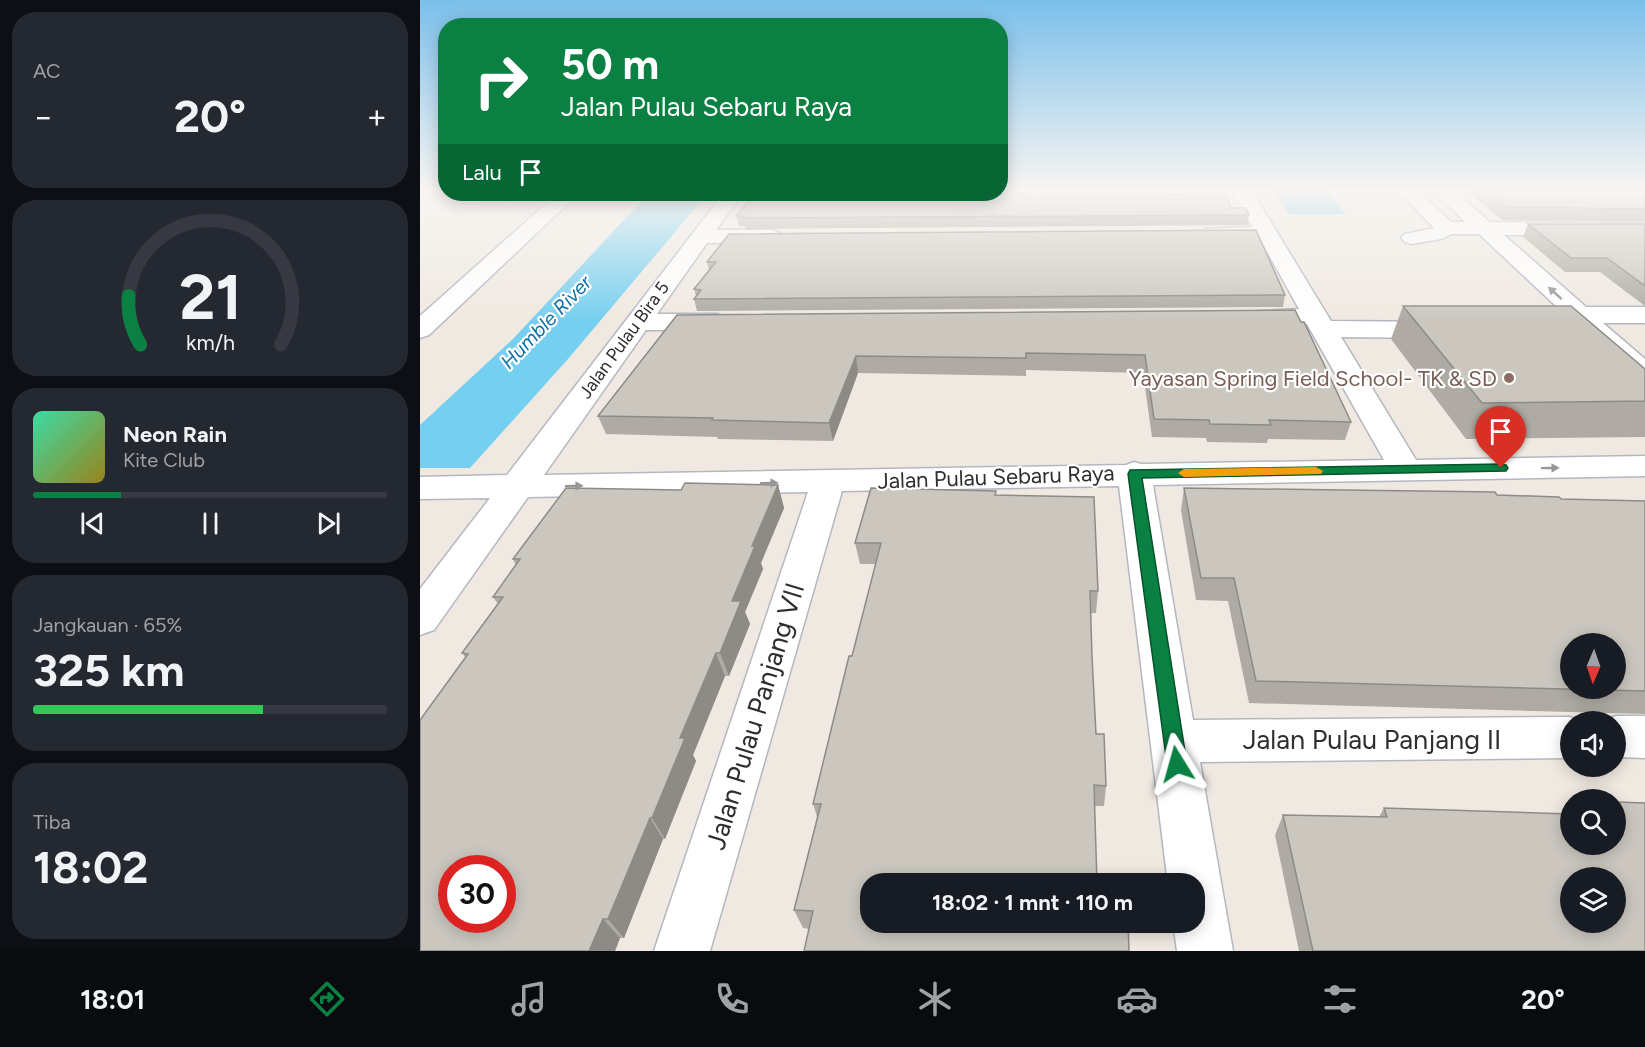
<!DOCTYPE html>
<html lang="id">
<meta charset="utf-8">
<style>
:root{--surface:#171b24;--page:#242831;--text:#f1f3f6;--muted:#9ea1a6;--line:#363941;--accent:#0b8043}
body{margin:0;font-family:Figtree,sans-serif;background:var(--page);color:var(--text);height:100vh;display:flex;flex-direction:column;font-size:22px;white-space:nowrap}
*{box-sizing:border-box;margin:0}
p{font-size:20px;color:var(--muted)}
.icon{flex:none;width:33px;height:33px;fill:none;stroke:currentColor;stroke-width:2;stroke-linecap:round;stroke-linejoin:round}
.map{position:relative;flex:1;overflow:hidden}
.panel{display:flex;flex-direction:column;gap:12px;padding:12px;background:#0d0f14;width:420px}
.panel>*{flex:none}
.guide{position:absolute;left:18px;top:18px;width:570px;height:183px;border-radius:24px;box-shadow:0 3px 15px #0003;background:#0b8043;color:#fff;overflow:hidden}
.needle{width:39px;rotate:182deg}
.tools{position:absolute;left:1140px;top:633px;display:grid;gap:12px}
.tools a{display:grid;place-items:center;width:66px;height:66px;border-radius:50%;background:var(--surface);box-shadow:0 3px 15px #0003;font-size:30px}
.speed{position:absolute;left:18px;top:855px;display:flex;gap:12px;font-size:30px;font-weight:700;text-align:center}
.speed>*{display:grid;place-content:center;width:78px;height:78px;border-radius:50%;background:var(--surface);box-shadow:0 3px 15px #0003;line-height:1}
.speed .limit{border:9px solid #d22;background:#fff;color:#111}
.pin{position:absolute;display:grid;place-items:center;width:51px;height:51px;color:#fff;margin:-62px -26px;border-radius:50% 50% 50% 0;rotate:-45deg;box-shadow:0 0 6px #0007}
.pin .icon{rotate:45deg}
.me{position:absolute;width:66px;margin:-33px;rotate:352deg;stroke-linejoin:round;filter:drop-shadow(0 0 4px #0008)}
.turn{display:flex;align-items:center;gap:21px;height:126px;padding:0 24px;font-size:27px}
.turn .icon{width:78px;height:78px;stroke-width:2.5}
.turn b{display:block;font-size:42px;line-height:51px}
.then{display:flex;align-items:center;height:57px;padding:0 24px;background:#0003;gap:12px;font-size:22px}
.big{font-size:45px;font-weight:700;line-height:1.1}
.panel .card{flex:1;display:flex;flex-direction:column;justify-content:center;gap:9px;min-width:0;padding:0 21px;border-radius:24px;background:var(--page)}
.panel .dial{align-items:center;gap:0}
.dial svg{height:156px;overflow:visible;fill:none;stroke:var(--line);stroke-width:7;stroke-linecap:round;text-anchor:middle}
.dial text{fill:var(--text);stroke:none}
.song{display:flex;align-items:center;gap:18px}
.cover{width:72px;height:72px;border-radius:9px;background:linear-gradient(135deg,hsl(160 70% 55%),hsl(50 70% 35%))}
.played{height:6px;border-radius:3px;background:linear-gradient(90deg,var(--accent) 25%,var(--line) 25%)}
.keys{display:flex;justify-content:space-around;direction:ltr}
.heat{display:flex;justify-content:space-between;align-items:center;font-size:33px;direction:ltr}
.charge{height:9px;border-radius:4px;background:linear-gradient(90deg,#34c759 65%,var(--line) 0)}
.trip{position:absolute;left:440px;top:873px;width:345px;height:60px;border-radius:24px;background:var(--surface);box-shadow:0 3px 15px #0003;font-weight:700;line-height:60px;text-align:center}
.tab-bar{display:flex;height:96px;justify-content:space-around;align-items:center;background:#090b0e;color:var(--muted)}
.tab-bar .icon{width:42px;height:42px}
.tab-bar .on{color:var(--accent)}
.tab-bar b{font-size:27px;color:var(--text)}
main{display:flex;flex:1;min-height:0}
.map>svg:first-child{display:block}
</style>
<main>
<section class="panel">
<div class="card"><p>AC</p>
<div class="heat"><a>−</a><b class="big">20°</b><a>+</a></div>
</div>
<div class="card dial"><svg viewBox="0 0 100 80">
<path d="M14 69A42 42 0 1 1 86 69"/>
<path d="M14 69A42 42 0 0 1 8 44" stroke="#0b8043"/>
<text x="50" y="56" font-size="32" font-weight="700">21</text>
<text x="50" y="72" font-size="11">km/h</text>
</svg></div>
<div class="card">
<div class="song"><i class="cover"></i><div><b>Neon Rain</b><p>Kite Club</p></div></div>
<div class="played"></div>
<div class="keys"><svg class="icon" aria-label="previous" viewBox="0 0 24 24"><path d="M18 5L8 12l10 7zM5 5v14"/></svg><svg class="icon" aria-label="pause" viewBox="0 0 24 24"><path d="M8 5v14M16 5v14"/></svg><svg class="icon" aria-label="next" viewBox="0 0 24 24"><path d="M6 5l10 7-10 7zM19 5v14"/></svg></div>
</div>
<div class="card"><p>Jangkauan · 65%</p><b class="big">325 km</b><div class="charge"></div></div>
<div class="card"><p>Tiba</p><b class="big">18:02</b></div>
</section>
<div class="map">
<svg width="1225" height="951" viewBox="0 0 1225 951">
<rect width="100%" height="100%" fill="#efe9e1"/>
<!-- water -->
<g fill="#75cff0">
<polygon points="851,188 905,188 926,214 869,214"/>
<polygon points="228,194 287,194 148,359 50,468 0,468 0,425 94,338"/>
</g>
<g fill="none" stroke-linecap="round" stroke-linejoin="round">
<defs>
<g id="minor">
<polygon points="811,188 830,188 911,321 1019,322 1028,325 1032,330 1028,335 1019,338 921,337 996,460 1225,456 1225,476 733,485 773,720 1150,717 1161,722 1150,722 1150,758 780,762 813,951 757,951 753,922 774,922 774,884 748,884 699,486 422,491 290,951 234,951 388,492 108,497 14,630 0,635 0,589 70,498 0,499 0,477 87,475 303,194 322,194 296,230 351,230 358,232 362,236 358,240 351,242 287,243 237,314 297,314 306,317 310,322 306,327 297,330 226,330 124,475 706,465 714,462 721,464 964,460 887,324 832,325 823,322 819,317 823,312 879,309 840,239 793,239 786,237 783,233 786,229 832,227"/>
<polygon points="975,188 995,188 1031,222 1045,222 1011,188 1031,188 1070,222 1225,223 1225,235 1084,235 1166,307 1225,307 1225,323 1183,323 1225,359 1225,382 1215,380 1059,234 1032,234 1021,239 992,244 985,242 981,238 985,234 1014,228"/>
<polygon points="137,194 158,194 9,335 0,338 0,316"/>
<polygon points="1196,716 1225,716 1225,758 1196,757 1196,722 1182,722"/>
</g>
</defs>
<!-- minor casing -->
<use href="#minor" stroke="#b4b7c1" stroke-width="3"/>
<!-- minor -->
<use href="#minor" fill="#fff" fill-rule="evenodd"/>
</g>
<!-- wall -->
<g fill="#afaba4">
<polygon points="580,188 606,188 605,194 811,208 829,215 827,225 325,229 325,226 319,226 316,216"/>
<polygon points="1044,188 1225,188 1225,221 1082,220"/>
<polygon points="1108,224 1225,224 1225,306 1180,272 1145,272 1103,237"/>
<polygon points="287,262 865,295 863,307 277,311 274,299 276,296 274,289 289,270"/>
<polygon points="983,306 1225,369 1225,437 1046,439 971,339"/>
<polygon points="257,315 881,322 931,422 925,440 848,439 847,443 787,442 786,438 732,437 723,373 606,370 606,376 438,373 413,441 298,439 297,437 186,434 178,416"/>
<polygon points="358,485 364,508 341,563 343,569 325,612 330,624 309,676 305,676 273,755 276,761 245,839 243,839 204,938 200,938 195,951 0,951 45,657 42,653 78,604 73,597 96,565 93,559"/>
<polygon points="764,488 1077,495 1141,499 1225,501 1225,714 829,703 808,601 776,600 761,510"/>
<polygon points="576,491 576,495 678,591 676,613 670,613 672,657 676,734 686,786 684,806 675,806 389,929 383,928 374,910 397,817 393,804 456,564 440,564 435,543"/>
<polygon points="964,808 1225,951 879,951 855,835 863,815 959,817"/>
</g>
<!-- shaded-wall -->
<g fill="#8e8b86">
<polygon points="436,356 438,373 413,441 409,423"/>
<polygon points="358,485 364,508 341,563 343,569 325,612 330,624 309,676 300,653 312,601 332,546"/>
<polygon points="296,653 305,676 273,755 276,761 245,839 232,818 260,738"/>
<polygon points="230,818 243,839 204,938 188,919"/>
<polygon points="183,919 200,938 195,951 169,951"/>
</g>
<!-- building -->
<g fill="#cbc7bf" stroke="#8e8b86" stroke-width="1.5" fill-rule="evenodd">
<polygon points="580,188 605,188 604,194 806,195 811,208 826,208 829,215 323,218 324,216 316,216 335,194 580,194"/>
<polygon points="1063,188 1225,188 1225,209 1086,207"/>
<polygon points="1108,224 1225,224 1225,286 1187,258 1151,258"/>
<polygon points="836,230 865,295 274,299 281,290 274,289 296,262 287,262 309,234"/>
<polygon points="983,306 1151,306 1225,369 1225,401 1062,403"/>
<polygon points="875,310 881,322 884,322 931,422 849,420 851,425 790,424 789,420 734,419 725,355 606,353 606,358 436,356 409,423 292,420 293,418 178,416 257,315"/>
<path d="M 265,483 L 358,485 L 332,546 L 335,546 L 312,601 L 321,601 L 300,653 L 296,653 L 260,738 L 265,738 L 232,818 L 230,818 L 188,919 L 183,919 L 169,951 L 0,951 L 0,720 L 48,654 L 42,653 L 83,597 L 73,597 L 100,559 L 93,559 L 146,488 L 261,490 ZM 32,868 L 82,868 L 82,920 L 32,920 Z"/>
<polygon points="451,488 576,491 575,495 674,497 678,591 670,591 672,657 676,734 684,734 686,786 674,785 677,884 450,884 450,922 708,922 709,951 384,951 393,911 374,910 401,804 393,804 429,656 432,656 461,543 435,543"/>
<path d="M 764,488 L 1075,492 L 1077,495 L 1139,497 L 1141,499 L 1225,501 L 1225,691 L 836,681 L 814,578 L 781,578 ZM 1150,644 L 1196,644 L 1196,688 L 1150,688 Z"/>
<path d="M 1196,802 L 1225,803 L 1225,951 L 893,951 L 863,815 L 967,817 L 964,808 L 1150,814 L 1150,844 L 1196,844 ZM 1150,878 L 1196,878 L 1196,922 L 1150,922 Z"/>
</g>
<!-- one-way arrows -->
<defs><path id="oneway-solid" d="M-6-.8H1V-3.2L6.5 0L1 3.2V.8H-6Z" transform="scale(1.5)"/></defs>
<g fill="#969696">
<use href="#oneway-solid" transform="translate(1135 293) rotate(-138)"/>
<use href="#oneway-solid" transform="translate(1130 468) rotate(-1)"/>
<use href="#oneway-solid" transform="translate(349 483) rotate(-1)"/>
<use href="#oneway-solid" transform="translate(154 486) rotate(-1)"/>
</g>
<!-- sky -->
<linearGradient id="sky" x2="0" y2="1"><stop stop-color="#7abfeb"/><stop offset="0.59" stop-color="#f8f5f2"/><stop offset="1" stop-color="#f8f5f2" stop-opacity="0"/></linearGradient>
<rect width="1225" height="321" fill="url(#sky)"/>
<!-- route -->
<polygon fill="#0b8043" stroke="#07532c" stroke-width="1.5" points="1081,464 1086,465 1088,468 1086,471 722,478 767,764 764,770 757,773 750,770 747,764 708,474 710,470"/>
<!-- slow -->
<polygon fill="#f59e0b" points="896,467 903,471 901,474 764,477 758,473 764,469"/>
<!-- markers -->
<circle fill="#8d6e63" stroke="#fff" stroke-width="2" cx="1089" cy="378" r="6"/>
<g text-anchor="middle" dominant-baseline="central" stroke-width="4.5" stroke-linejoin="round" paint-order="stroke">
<!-- far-street labels -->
<g font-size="18" fill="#2e2e2e" stroke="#fff">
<text transform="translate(204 340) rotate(-54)">Jalan Pulau Bira 5</text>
</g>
<!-- far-water labels -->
<g font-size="20" font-style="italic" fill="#0d6fa3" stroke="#fff">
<text transform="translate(126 322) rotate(-46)">Humble River</text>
</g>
<!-- education labels -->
<g font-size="22" fill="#785e54" stroke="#fff" text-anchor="end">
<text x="1077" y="378">Yayasan Spring Field School- TK &amp; SD</text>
</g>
<!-- street labels -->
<g font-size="22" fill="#2e2e2e" stroke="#fff">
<text transform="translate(576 477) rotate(-2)">Jalan Pulau Sebaru Raya</text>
</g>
<!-- near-street labels -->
<g font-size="27" fill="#2e2e2e" stroke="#fff">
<text transform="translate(335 716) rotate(-73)">Jalan Pulau Panjang VII</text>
<text x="952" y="739">Jalan Pulau Panjang II</text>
</g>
</g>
</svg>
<div class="tools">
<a><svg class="needle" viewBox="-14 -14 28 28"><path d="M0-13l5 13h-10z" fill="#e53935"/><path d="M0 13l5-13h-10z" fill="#9ea1a6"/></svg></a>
<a><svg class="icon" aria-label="sound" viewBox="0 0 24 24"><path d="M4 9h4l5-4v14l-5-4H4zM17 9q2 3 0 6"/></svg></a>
<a><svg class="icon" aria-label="search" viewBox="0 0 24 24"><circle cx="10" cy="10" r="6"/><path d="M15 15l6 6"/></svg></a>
<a><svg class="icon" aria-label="layers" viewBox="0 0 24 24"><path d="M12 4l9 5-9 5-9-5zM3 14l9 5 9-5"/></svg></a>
</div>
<div class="speed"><div class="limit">30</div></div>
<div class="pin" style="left:1081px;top:468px;background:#d93025"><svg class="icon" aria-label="arrive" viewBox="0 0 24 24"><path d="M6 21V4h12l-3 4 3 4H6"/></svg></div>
<svg class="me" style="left:757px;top:764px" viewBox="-20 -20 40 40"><path d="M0-17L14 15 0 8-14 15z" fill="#0b8043" stroke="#fff" stroke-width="4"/></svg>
<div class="trip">18:02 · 1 mnt · 110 m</div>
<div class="guide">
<div class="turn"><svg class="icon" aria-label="right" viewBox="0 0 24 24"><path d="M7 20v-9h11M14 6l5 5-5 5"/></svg><div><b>50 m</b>Jalan Pulau Sebaru Raya</div></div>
<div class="then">Lalu<svg class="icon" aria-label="arrive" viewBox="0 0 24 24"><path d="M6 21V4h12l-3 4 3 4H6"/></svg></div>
</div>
</div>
</main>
<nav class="tab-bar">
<b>18:01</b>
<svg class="icon on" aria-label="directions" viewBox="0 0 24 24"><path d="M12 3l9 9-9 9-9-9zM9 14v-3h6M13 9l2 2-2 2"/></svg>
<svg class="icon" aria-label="music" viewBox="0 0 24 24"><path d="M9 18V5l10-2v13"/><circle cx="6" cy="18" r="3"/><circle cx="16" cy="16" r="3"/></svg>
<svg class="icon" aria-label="phone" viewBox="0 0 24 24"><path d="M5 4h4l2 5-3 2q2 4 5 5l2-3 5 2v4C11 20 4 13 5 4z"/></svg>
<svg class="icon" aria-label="climate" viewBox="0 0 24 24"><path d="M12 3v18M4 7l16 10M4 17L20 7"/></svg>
<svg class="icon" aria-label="car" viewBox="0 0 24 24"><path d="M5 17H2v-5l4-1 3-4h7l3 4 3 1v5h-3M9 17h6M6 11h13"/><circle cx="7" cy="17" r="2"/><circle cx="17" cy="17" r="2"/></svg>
<svg class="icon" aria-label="filters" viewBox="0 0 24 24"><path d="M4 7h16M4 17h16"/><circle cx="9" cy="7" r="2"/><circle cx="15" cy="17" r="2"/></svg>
<b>20°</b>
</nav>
